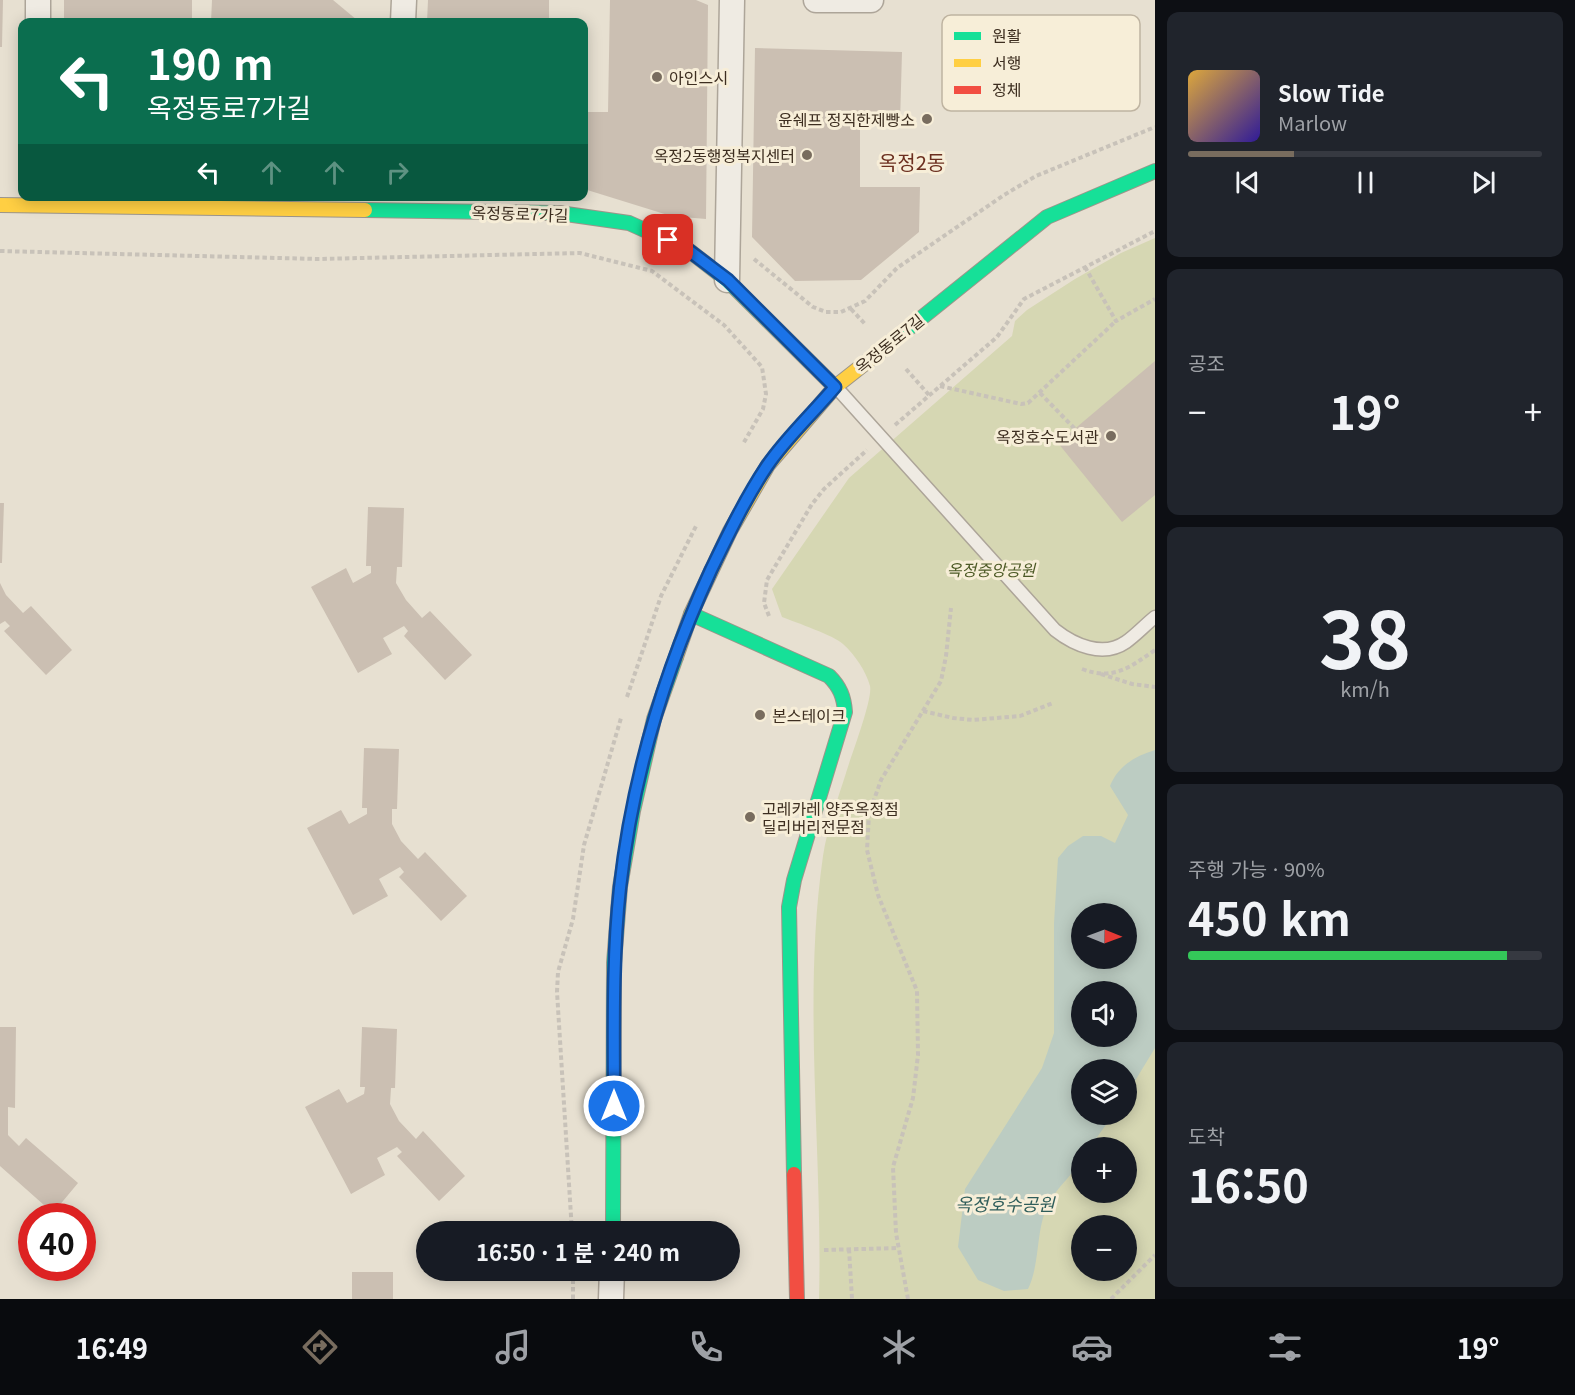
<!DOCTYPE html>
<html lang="ko">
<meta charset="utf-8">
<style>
:root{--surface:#171b24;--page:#20242c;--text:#f1f3f6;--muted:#9ea1a6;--line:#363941;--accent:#786c5e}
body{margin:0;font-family:Georgia,"Noto Sans KR",serif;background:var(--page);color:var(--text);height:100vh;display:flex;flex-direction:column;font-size:22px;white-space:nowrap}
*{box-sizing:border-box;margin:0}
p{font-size:20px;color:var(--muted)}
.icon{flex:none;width:33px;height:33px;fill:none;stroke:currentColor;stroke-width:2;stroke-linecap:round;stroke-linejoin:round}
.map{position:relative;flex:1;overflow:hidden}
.side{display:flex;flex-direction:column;gap:12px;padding:12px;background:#0d0f14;width:420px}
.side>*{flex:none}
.top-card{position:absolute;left:18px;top:18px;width:570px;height:183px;border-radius:12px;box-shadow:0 3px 15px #0003;background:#0b6e4f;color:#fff;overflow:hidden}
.needle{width:39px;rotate:91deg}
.tools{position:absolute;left:1071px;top:903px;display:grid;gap:12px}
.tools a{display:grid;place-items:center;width:66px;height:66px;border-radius:50%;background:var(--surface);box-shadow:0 3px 15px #0003;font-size:30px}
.speed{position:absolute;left:18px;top:1203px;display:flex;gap:12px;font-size:30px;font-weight:700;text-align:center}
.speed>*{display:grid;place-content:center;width:78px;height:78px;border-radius:50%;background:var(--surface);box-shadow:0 3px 15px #0003;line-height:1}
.speed .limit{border:9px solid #d22;background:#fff;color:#111}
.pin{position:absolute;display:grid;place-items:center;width:51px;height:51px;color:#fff;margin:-26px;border-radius:12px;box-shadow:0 3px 9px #0006}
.me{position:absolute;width:66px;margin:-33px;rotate:0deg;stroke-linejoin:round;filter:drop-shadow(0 0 4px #0008)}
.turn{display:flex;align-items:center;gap:21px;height:126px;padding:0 30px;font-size:27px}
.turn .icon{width:78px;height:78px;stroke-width:2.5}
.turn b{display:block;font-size:42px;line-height:51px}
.lanes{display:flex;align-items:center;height:57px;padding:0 30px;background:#0003;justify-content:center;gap:30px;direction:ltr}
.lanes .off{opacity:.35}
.big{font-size:45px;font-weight:700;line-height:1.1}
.side .tile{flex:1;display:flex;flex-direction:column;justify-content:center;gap:9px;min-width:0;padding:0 21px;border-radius:12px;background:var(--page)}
.side .dial{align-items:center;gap:0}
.dial b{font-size:78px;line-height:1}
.song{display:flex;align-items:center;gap:18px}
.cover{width:72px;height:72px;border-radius:9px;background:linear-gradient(135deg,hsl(40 70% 55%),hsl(250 70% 35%))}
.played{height:6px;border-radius:3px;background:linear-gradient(90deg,var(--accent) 30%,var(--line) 30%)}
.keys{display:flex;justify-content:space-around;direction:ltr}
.heat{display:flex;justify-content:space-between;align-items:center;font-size:33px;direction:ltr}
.charge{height:9px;border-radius:4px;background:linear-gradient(90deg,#34c759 90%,var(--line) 0)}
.trip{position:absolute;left:416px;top:1221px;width:324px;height:60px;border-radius:30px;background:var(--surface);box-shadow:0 3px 15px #0003;font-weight:700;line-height:60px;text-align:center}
.tab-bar{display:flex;height:96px;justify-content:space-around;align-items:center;background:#090b0e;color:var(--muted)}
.tab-bar .icon{width:42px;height:42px}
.tab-bar .current{color:var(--accent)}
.tab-bar b{font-size:27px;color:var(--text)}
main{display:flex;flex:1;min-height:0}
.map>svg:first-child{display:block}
</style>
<main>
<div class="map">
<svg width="1155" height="1299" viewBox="0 0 1155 1299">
<rect width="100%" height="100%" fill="#e7e0d1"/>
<!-- green -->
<path fill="#d6d7b3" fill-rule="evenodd" d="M 1155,238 L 1155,1299 L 819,1299 C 823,1152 802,1002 823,856 C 827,829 838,798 846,773 C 851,756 873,699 870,686 C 866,671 855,655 843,644 C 835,636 795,622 782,617 L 772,589 L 849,478 L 1012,336 L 1015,321 L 1027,310 L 1075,279 L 1121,253 ZM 1082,914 L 1126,914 L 1126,958 L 1082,958 ZM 1082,992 L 1126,992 L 1126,1036 L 1082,1036 ZM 1082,1070 L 1126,1070 L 1126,1114 L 1082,1114 ZM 1082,1148 L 1126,1148 L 1126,1192 L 1082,1192 ZM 1082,1226 L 1126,1226 L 1126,1270 L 1082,1270 Z"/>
<!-- water -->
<path fill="#bcccc2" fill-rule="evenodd" d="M 1155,750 L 1155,1048 L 1127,1094 L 1126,1070 L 1082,1070 L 1082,1114 L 1113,1115 L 1090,1147 L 1082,1148 C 1082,1170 1059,1183 1049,1203 C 1035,1229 1041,1262 1028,1289 L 1004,1291 L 978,1280 L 958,1247 L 965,1189 L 1042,1068 L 1054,1033 L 1054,923 L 1058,858 L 1068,846 L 1083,836 L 1101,836 L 1115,843 L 1128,815 L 1110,786 C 1118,766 1135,756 1155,750 ZM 1082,914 L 1126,914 L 1126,958 L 1082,958 ZM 1082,992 L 1126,992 L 1126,1036 L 1082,1036 Z"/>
<!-- building -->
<g fill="#cbbfb2">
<polygon points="0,0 3,0 2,47 0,47"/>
<rect x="64" y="0" width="128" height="22"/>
<polygon points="212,0 333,0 357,20 357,22 211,22"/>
<polygon points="428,0 549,0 549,22 427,22"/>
<polygon points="610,0 696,0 708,5 706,219 671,216 584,189 584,112 608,112"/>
<polygon points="755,48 902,52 900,123 860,123 860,187 920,187 919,232 861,280 795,281 752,237"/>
<polygon points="1155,361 1155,495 1122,522 1058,443"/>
<polygon points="0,503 4,503 2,563 0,563"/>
<polygon points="368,507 404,508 402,567 397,567 396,583 406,600 422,618 430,611 472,655 445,680 404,636 408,631 404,626 383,638 392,654 358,673 311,587 346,568 353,583 371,573 371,566 366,566"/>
<polygon points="0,583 6,595 23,613 31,606 72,650 46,675 4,631 10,626 5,621 0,624"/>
<polygon points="364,748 399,749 397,809 392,809 392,824 401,841 418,859 425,852 467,896 441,921 399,877 404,872 400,867 379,879 388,896 353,915 307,828 341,810 349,824 367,814 367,808 362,808"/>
<polygon points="0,1027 16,1027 15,1108 8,1107 8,1135 19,1146 26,1138 78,1183 53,1213 0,1166"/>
<polygon points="362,1027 397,1029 395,1088 391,1088 390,1104 399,1121 416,1139 423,1131 465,1176 439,1201 397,1156 402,1152 397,1147 377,1158 385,1175 351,1194 305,1107 339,1089 347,1103 364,1094 365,1087 360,1087"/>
<rect x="352" y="1272" width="41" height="27"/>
</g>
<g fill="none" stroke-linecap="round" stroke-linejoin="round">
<defs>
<path id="lane" d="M 836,387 L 1055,630 C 1074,645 1103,658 1126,642 C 1136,635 1145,625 1155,617"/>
<g id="street">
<polyline points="816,0 871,0"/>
<polyline points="38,22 38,0"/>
<polyline points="403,22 404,0"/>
<polyline points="727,280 732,0"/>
<polyline points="611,1299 612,1270"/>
</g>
<g id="fast">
<polyline points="365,210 559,213 629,223 687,249 727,280 835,387"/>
<polyline points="873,357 1047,217 1155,171"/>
<path d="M 691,614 L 829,676 C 840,687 844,697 845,712 L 794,880 L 789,907 L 794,1174"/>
<polyline points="613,1232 614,963 620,887 633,811 654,719 676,657"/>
</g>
<g id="slow">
<polyline points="0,205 365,210"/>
<polyline points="676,657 691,614 730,531 768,465 835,387 873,357"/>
</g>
<polyline id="jam" points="794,1174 797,1299"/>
</defs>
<!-- lane casing -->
<use href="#lane" stroke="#ada599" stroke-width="15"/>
<!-- street casing -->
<use href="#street" stroke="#ada599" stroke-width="27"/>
<!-- fast casing -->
<use href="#fast" stroke="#9c958a" stroke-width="16"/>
<!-- slow casing -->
<use href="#slow" stroke="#9c958a" stroke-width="16"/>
<!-- jam casing -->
<use href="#jam" stroke="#9c958a" stroke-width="16"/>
<!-- path -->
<g stroke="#c8c2b9" stroke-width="4" stroke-dasharray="4.5 3" stroke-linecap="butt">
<polyline points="0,251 318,259 580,253 652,271 724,325 762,367 766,394 763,409 743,444"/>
<polyline points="754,259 813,307 826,312 841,312 865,301 897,268 1004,195 1036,176 1155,127"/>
<polyline points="1085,267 1116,321 1155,299"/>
<polyline points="851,309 865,324"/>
<polyline points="906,369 929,395"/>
<polyline points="940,386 1021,404 1028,403 1116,321"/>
<polyline points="1040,393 1075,429"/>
<polyline points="895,425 997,337 1024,299 1155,231"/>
<polyline points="769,616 764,603 767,580 812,504 824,489 867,450"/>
<path d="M 1082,669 C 1114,681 1130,667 1155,650"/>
<polyline points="1101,674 1132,684 1155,687"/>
<polyline points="627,697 661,596 696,526"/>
<polyline points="923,711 953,718 973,720 1020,716 1053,703"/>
<polyline points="572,1232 557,992 558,972 573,919 584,845 621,718"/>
<polyline points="849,1249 852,1299"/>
<polyline points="824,1250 899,1248"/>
<polyline points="573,1299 573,1270"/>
<polyline points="908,1299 896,1233 893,1167 913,1098 918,1055 917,991 878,895 867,850 869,814 881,780 941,681 946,656 951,608"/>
<polyline points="1111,1299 1155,1255"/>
</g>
<!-- lane -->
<use href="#lane" stroke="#efebe3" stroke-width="12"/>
<!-- street -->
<use href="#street" stroke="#efebe3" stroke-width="24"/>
<!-- fast -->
<use href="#fast" stroke="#16e098" stroke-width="14"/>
<!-- slow -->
<use href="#slow" stroke="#ffcf43" stroke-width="14"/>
<!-- jam -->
<use href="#jam" stroke="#f24e42" stroke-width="14"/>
</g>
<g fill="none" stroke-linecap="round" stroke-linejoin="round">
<defs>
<path id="route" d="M 614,1106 C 614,1033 612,961 620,888 C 632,779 665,670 711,570 C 728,535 745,499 767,466 C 785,439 814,412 835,387 L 728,280 L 687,249 L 668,240"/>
</defs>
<!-- route casing -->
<use href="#route" stroke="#114b97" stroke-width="15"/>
<!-- route -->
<use href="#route" stroke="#1a73e8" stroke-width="10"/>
</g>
<!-- markers -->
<g fill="#786c5e" stroke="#f7eed8" stroke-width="2">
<circle cx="657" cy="77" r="6"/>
<circle cx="927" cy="119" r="6"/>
<circle cx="807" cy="155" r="6"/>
<circle cx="1111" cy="436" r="6"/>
<circle cx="760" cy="715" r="6"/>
<circle cx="750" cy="817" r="6"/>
</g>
<g text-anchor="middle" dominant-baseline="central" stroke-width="6" stroke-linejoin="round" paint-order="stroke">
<!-- poi labels -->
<g font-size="16" fill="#3d2e20" stroke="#f7eed8" text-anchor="start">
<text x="669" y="77">아인스시</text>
<text x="915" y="119" text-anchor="end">윤쉐프 정직한제빵소</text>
<text x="795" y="155" text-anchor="end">옥정2동행정복지센터</text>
<text x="1099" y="436" text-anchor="end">옥정호수도서관</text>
<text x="772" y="715">본스테이크</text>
<text x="762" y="808">고레카레 양주옥정점<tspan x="762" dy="18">딜리버리전문점</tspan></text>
</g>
<!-- street labels -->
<g font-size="16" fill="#3d2e20" stroke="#f7eed8">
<text transform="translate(520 213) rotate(2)">옥정동로7가길</text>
<text transform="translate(889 343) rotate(-39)">옥정동로7길</text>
</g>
<!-- park labels -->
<g font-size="16" font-style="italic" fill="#4d5a26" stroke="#f7eed8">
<text x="991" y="569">옥정중앙공원</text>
</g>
<!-- water labels -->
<g font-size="18" font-style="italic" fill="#2f5d5a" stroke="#f7eed8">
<text x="1005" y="1203">옥정호수공원</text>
</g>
<!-- quarter labels -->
<g font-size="20" fill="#6b2e1e" stroke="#f7eed8">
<text x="912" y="161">옥정2동</text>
</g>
</g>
<!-- legend -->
<rect x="942" y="15" width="198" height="96" rx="9" fill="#f7eed8" stroke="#bfb4a1" stroke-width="1.5"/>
<rect x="954" y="32" width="27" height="8" fill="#16e098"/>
<rect x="954" y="59" width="27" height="8" fill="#ffcf43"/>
<rect x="954" y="86" width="27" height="8" fill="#f24e42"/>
<g font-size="16" fill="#3d2e20">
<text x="992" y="42">원활</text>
<text x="992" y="69">서행</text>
<text x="992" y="96">정체</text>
</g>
</svg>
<div class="tools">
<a><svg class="needle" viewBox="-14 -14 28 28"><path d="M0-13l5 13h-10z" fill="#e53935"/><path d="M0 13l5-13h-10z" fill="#9ea1a6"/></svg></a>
<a><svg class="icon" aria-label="sound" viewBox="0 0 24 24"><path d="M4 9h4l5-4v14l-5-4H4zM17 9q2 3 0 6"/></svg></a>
<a><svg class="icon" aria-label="layers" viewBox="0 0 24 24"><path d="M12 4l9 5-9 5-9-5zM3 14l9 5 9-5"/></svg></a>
<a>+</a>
<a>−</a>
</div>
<div class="speed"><div class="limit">40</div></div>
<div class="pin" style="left:668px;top:240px;background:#d93025"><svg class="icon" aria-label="arrive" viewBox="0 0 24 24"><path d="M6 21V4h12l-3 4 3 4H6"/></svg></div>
<svg class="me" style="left:614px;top:1106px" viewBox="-20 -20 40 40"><circle r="17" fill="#1a73e8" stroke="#fff" stroke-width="3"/><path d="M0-11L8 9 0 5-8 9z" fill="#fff"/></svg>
<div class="trip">16:50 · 1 분 · 240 m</div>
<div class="top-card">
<div class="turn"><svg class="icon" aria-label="left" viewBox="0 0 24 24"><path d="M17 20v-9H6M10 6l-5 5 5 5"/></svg><div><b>190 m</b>옥정동로7가길</div></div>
<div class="lanes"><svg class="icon" aria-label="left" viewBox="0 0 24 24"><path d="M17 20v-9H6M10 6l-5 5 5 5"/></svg><svg class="icon off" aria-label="ahead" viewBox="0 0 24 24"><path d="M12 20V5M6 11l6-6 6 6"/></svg><svg class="icon off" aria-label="ahead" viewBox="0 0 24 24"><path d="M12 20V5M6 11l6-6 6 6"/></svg><svg class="icon off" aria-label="right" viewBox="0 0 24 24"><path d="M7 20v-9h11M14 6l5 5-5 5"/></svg></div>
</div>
</div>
<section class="side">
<div class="tile">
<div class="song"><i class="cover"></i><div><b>Slow Tide</b><p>Marlow</p></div></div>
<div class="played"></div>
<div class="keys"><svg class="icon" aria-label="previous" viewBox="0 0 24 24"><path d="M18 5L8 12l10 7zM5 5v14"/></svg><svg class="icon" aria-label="pause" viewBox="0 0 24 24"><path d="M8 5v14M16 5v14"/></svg><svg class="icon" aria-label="next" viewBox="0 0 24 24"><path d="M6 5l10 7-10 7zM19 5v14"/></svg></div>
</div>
<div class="tile"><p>공조</p>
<div class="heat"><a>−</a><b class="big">19°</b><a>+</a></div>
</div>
<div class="tile dial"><b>38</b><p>km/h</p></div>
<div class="tile"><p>주행 가능 · 90%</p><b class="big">450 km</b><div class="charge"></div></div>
<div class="tile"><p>도착</p><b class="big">16:50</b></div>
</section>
</main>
<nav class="tab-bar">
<b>16:49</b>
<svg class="icon current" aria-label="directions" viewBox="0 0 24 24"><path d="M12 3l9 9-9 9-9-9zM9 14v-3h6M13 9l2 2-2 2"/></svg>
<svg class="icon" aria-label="music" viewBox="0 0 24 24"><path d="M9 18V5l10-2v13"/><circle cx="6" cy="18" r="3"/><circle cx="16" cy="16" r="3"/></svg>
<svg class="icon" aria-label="phone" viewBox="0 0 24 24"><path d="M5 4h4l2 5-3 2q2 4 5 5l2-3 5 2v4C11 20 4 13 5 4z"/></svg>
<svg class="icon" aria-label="climate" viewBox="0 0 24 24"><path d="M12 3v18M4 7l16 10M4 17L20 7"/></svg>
<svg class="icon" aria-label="car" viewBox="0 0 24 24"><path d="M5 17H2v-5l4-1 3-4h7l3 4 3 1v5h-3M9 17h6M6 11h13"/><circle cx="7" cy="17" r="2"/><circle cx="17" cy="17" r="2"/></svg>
<svg class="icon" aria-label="filters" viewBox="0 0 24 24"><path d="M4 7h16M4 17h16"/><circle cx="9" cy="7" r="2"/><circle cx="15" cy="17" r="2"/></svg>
<b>19°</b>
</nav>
